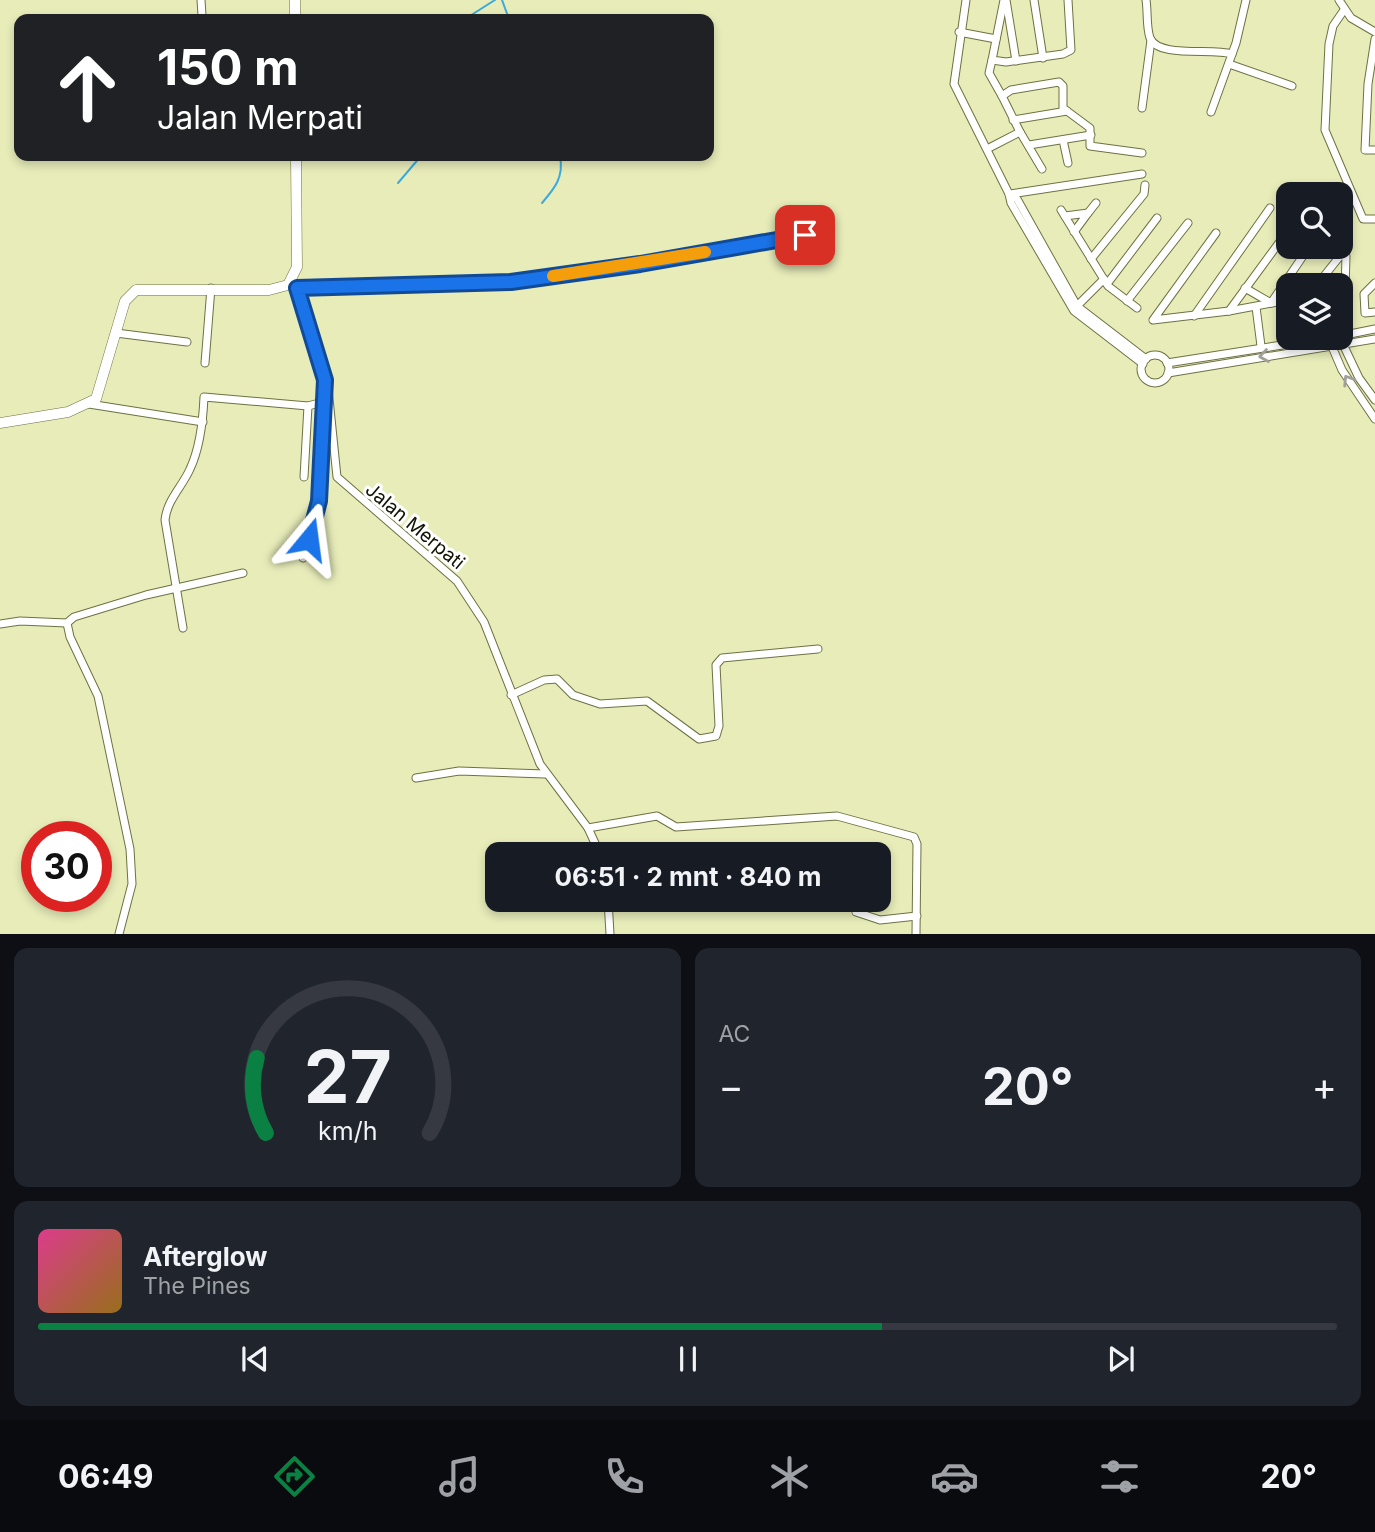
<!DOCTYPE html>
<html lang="id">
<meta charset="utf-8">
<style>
:root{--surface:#171b24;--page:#20242c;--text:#f1f3f6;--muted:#9ea1a6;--line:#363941;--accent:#0b8043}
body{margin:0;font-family:Inter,sans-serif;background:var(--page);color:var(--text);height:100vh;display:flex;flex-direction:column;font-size:26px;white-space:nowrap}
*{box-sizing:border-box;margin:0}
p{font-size:23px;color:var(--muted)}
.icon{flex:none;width:38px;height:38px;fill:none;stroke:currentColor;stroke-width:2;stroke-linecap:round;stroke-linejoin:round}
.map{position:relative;height:934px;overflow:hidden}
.sheet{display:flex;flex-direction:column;gap:14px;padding:14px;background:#0d0f14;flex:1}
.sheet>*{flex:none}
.top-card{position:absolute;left:14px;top:14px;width:700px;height:147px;border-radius:14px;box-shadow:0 4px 10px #0003;background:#202124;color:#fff;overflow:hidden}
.tools{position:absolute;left:1276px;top:182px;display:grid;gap:14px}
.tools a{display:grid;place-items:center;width:77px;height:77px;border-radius:14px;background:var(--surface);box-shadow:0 4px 10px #0003;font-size:35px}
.speed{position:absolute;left:21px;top:821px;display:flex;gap:14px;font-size:35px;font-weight:700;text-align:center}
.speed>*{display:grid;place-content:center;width:91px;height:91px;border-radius:50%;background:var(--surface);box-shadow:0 4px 10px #0003;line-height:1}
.speed .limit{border:10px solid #d22;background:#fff;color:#111}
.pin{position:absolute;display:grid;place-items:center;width:60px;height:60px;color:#fff;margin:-30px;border-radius:14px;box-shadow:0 4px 10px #0006}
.me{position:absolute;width:77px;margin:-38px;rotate:16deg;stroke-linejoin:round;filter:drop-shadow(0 0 5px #0008)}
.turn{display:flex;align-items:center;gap:24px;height:147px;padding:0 28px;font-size:32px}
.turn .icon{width:91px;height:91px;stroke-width:2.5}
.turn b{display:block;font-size:49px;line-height:60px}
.big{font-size:52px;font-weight:700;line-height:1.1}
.sheet .widget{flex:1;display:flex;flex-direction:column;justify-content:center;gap:10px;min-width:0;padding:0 24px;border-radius:14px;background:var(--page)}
.sheet .dial{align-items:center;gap:0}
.dial svg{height:182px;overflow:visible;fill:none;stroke:var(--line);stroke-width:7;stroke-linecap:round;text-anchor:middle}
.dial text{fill:var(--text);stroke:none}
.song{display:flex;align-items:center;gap:21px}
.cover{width:84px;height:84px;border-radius:10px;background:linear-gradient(135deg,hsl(330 70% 55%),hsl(40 70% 35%))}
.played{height:7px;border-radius:4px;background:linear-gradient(90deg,var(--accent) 65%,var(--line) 65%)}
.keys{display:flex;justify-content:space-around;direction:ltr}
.heat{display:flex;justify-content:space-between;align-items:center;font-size:38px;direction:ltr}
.sheet .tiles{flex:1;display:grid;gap:14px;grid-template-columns:1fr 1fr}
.widget:last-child{grid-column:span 2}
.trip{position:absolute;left:485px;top:842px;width:406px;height:70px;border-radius:14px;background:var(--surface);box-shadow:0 4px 10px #0003;font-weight:700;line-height:70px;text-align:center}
.dock{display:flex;height:112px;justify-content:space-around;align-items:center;background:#090b0e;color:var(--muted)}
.dock .icon{width:49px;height:49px}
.dock .active{color:var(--accent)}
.dock b{font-size:32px;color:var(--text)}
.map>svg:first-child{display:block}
</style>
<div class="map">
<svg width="1375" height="934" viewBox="0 0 1375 934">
<rect width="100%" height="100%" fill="#e7ecb9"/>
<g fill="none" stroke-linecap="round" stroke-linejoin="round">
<!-- stream -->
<g stroke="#3caadc" stroke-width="2">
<polyline points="502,0 509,19"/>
<polyline points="465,19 495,0"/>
<polyline points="398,183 421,156"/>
<path d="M 542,203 C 555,188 564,177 560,156"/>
</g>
<defs>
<g id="minor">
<polyline points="201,0 202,15"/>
<polyline points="966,0 954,84 1009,194 1011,203 1074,311 1143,364"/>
<polyline points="1004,0 992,60 1006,62 1063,54 1071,50 1068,0"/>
<polyline points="1006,0 1016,61"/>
<polyline points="1034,0 1043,58"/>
<path d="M 1146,0 C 1148,12 1146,26 1150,38 C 1158,58 1211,48 1232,54"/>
<polyline points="1339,0 1351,18 1375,32"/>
<polyline points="1344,10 1333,26 1329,44 1325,130 1363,219 1375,219"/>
<polyline points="959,32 996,39"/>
<polyline points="1375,39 1368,84 1365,150 1375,150"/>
<polyline points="992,60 989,73 1002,96"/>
<polyline points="1229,64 1292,86"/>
<polyline points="1142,108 1151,40"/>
<polyline points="1211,112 1236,43 1246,0"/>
<polyline points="1013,120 1067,111"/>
<polyline points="1020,132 1002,96 1011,90 1059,82 1063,86 1063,108 1090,128 1090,146 1142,153"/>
<polyline points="1063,140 1068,163"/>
<polyline points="1029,145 1091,135"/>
<polyline points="987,149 1020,132 1042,169"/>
<polyline points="1009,194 1017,199 1077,306 1146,359"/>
<polyline points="1010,194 1142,174"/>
<polyline points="1061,210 1108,286 1137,308"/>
<polyline points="1088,213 1096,203"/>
<polyline points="1065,216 1088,213 1074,232"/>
<polyline points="1216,233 1153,320 1229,311 1288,300"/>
<polyline points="1091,259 1144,194 1145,185"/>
<polyline points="292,281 300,296 328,389 337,477 457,581 484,622 540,764 588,828 600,854"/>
<polyline points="1375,283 1364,294 1365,313 1375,312"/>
<polyline points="1107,284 1157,218"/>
<polyline points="1317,285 1340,256 1346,256 1345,291 1340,291"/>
<polyline points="297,288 511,282 640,264 823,232"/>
<polyline points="1245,288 1271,303 1305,253"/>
<polyline points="1127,301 1188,223"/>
<polyline points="1077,306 1104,279"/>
<polyline points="1256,307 1261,346"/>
<polyline points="1229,311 1284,236"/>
<polyline points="1194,316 1270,208"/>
<polyline points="116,333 187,342"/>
<polyline points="1340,336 1375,329"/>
<polyline points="1340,338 1359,378 1375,400"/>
<polyline points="1330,342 1342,370 1375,419"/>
<circle cx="1155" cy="369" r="14"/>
<polyline points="205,363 211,288"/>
<polyline points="1167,363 1327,338"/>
<polyline points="1168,373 1375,339"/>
<polyline points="89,404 203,422"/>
<polyline points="304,477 308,406"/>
<polyline points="303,558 319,501 325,382"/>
<polyline points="0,624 20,621 67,623"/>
<path d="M 183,628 L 165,520 C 167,500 182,487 190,469 C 200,448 203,420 204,397 L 308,406 L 323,402"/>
<polyline points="511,695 544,680 557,679 573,695 600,704 647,701 699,739 716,736 719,726 716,665 722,658 818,649"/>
<polyline points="416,778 459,771 545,774"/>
<polyline points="588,828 657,816 676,827 837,816 914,837 917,844 916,934"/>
<polyline points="608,900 610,934"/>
<polyline points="856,912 880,920 917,916"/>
<polyline points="119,934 132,884 130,849 98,696 70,637 67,623 74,617 146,595 243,573"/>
</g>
<g id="secondary">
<polyline points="295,0 295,19"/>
<polyline points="0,423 68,412 96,399 125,301 136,290 269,290 288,285 297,267 296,156"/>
</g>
</defs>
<!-- minor casing -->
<use href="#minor" stroke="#6e7143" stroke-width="9"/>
<!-- secondary casing -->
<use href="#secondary" stroke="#6e7143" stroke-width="11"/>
<!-- minor -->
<use href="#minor" stroke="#fff" stroke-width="7"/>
<!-- secondary -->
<use href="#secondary" stroke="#fff" stroke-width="10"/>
</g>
<!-- one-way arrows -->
<defs><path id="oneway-chevron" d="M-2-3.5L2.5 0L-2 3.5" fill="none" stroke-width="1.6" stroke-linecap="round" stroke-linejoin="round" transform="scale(1.75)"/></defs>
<g stroke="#a0a09a">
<use href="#oneway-chevron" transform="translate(1264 356) rotate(171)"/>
<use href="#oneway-chevron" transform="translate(1348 380) rotate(-122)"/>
</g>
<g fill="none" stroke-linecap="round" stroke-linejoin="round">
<defs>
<polyline id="route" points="309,539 319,501 325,380 297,288 511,282 640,264 805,235"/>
</defs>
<!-- route casing -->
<use href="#route" stroke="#114b97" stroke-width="18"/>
<!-- route -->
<use href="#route" stroke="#1a73e8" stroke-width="12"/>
<!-- slow -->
<polyline stroke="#f59e0b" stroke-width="12" points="553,276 705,252"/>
</g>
<g text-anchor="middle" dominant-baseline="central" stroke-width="6" stroke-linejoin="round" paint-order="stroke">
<!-- street labels -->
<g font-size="19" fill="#111202" stroke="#fff">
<text transform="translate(415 526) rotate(40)">Jalan Merpati</text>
</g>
</g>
</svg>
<div class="tools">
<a><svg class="icon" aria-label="search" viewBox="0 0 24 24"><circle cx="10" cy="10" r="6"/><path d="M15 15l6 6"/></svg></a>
<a><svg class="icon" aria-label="layers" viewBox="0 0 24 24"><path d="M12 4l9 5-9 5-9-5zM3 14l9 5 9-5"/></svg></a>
</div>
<div class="speed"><div class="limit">30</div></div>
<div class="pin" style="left:805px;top:235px;background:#d93025"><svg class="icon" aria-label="arrive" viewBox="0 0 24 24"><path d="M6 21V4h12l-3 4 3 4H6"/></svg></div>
<svg class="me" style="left:309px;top:539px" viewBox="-20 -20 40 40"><path d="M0-17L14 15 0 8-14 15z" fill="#1a73e8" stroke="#fff" stroke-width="4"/></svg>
<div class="trip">06:51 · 2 mnt · 840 m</div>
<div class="top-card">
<div class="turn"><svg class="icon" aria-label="ahead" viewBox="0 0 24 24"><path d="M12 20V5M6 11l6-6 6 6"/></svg><div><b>150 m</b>Jalan Merpati</div></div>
</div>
</div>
<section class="sheet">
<div class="tiles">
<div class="widget dial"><svg viewBox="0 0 100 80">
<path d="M14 69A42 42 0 1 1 86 69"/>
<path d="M14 69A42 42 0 0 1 10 36" stroke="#0b8043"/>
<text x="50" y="56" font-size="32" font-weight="700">27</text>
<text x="50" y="72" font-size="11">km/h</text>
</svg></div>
<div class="widget"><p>AC</p>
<div class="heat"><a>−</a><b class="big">20°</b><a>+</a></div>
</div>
<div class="widget">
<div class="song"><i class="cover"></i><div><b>Afterglow</b><p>The Pines</p></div></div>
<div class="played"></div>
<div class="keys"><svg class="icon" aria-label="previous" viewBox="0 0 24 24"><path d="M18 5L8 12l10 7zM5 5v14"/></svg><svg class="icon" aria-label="pause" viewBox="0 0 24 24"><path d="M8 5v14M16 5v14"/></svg><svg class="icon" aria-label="next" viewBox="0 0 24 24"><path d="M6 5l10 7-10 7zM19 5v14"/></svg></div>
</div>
</div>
</section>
<nav class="dock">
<b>06:49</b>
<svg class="icon active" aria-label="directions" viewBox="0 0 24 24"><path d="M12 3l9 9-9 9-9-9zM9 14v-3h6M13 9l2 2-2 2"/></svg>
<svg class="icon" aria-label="music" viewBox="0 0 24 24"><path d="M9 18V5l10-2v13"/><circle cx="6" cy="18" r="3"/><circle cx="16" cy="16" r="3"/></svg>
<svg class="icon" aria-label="phone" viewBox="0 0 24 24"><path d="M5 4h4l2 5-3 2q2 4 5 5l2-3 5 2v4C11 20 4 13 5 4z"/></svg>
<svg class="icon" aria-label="climate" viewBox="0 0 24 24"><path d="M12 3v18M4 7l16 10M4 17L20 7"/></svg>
<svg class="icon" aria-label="car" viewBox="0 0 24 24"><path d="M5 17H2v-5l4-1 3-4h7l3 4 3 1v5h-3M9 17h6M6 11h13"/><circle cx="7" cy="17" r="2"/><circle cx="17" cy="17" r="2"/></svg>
<svg class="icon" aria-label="filters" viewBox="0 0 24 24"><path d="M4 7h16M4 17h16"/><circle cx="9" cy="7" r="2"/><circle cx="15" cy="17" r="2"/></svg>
<b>20°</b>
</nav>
